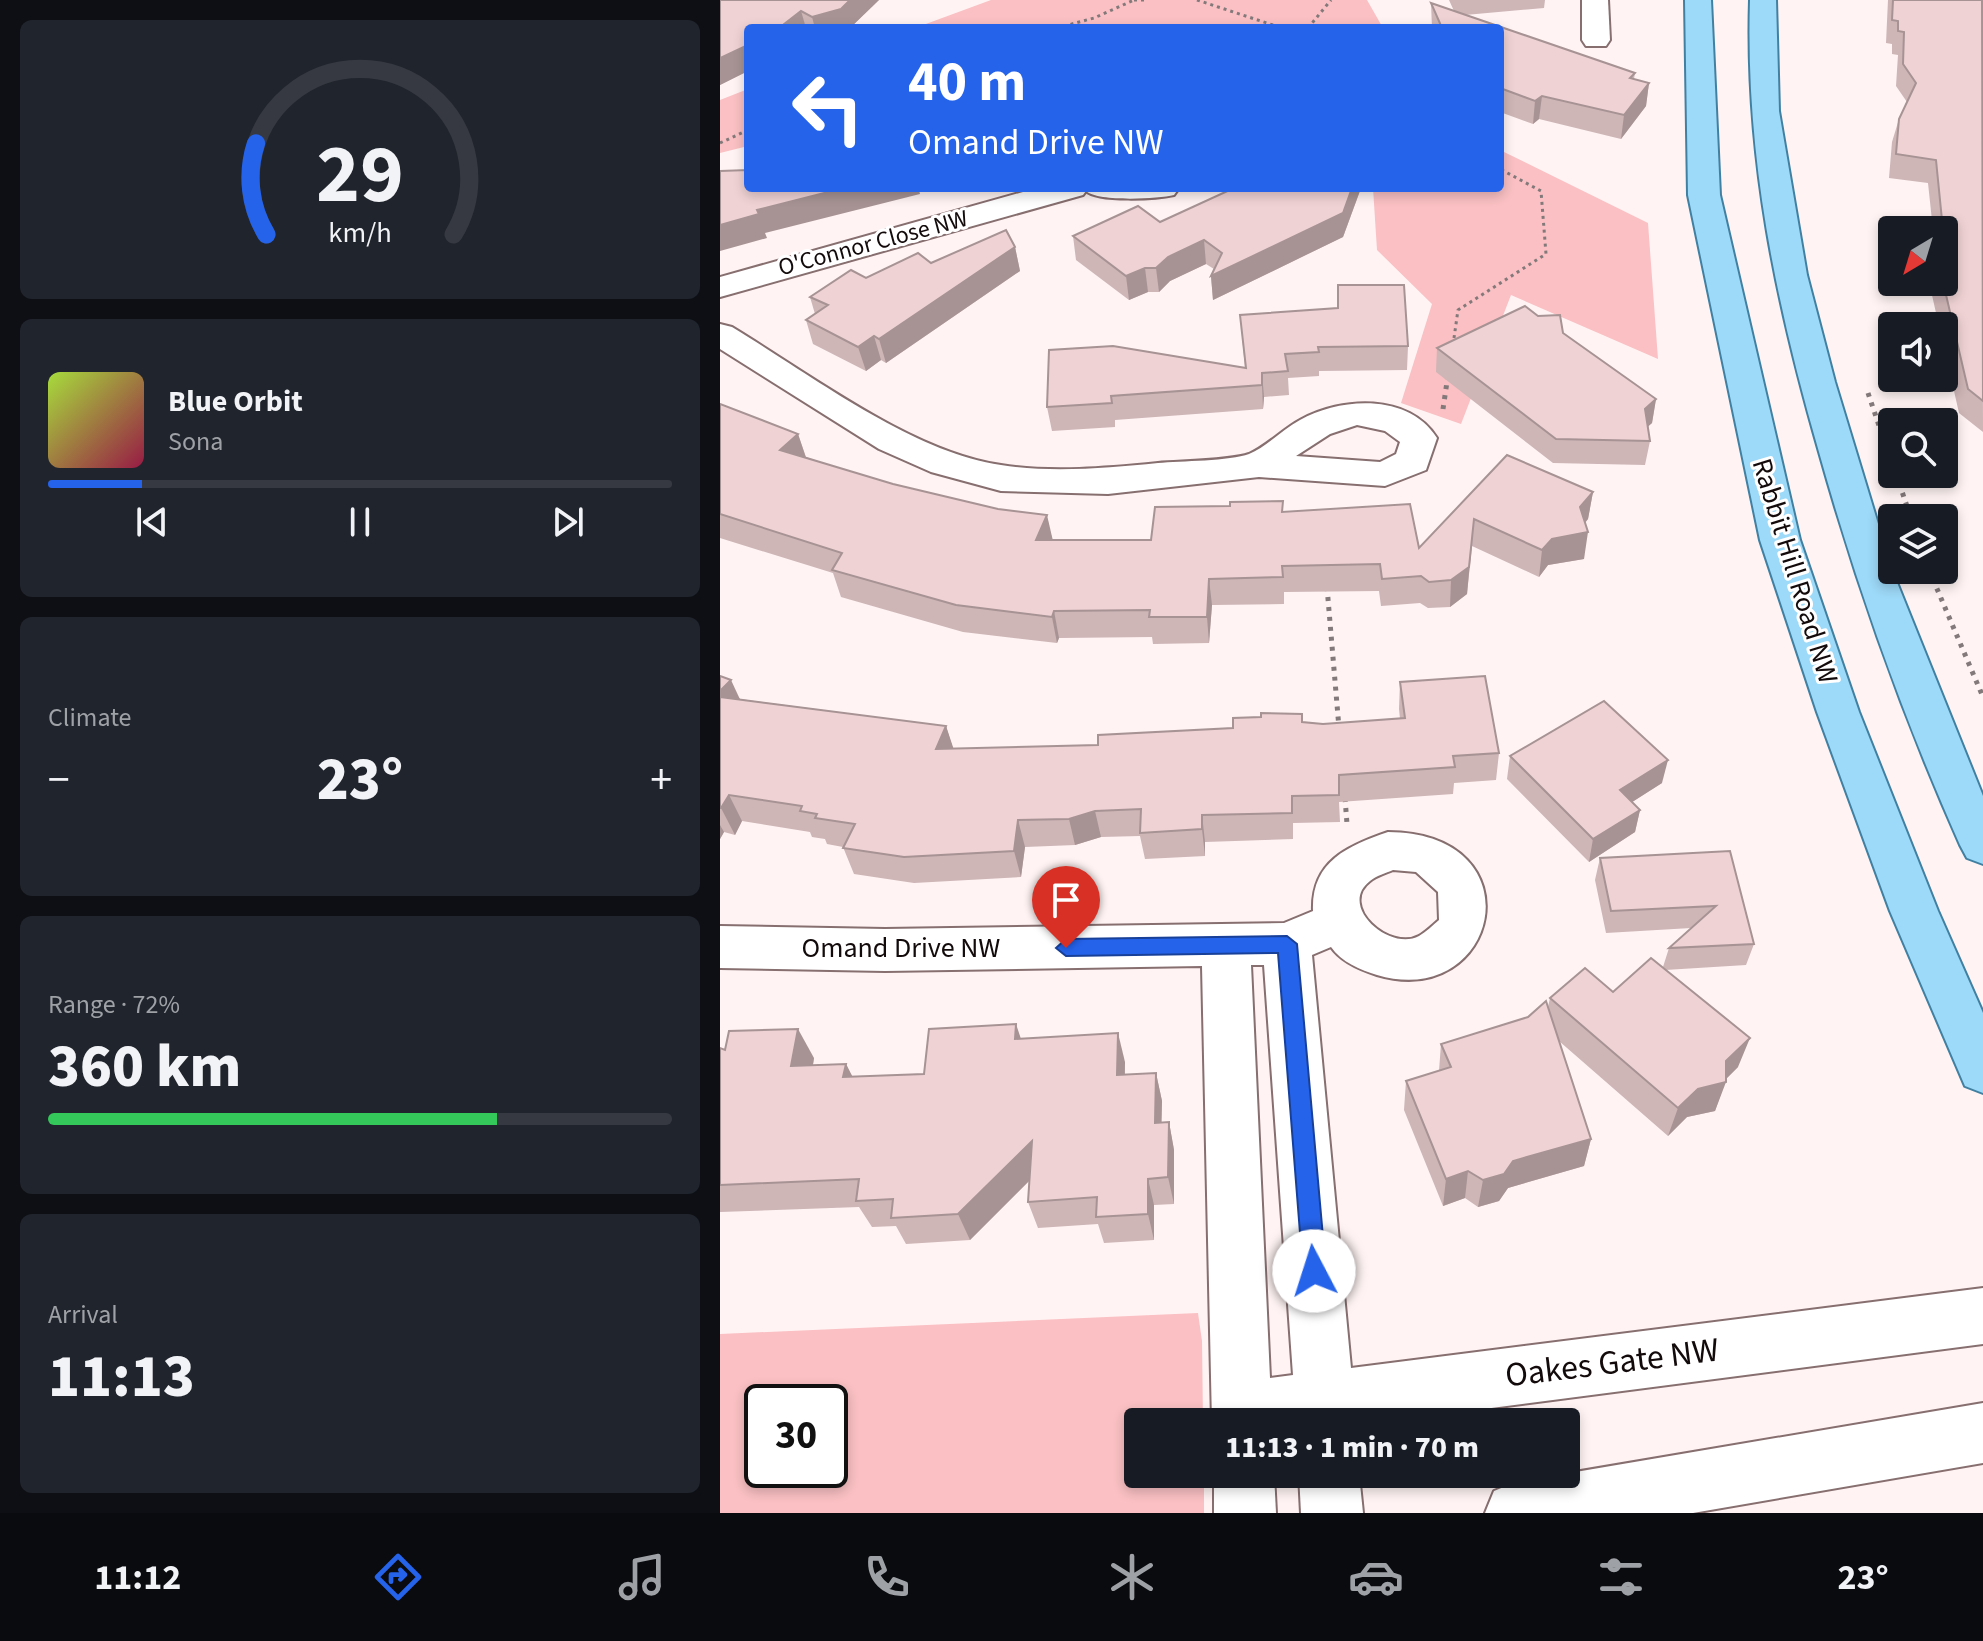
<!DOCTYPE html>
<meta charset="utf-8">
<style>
:root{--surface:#171b24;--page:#20242c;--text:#f1f3f6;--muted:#9ea1a6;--line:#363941;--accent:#2563eb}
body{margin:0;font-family:"Source Sans 3",sans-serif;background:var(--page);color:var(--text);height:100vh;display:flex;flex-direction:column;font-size:30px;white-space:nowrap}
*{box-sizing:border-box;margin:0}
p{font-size:26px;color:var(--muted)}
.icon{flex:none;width:44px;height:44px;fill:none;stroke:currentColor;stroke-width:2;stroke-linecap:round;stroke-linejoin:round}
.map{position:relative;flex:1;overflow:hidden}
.sheet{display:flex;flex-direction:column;gap:20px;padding:20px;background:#0d0f14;width:720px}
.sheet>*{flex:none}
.hud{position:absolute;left:24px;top:24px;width:760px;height:168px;border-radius:8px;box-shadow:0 4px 12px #0003;background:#2563eb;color:#fff;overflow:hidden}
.needle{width:52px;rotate:218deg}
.tools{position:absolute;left:1158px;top:216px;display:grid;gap:16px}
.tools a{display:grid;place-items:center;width:80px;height:80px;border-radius:8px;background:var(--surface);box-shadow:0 4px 12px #0003;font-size:40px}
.speed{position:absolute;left:24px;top:1384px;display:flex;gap:16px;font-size:40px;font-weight:700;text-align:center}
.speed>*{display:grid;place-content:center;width:104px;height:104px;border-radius:50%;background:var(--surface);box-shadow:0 4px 12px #0003;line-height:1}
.speed .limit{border:4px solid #111;border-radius:12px;background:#fff;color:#111}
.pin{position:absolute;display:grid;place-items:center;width:68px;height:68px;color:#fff;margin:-82px -34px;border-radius:50% 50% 50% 0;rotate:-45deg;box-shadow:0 0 8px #0007}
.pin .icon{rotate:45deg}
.me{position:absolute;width:88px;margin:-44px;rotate:355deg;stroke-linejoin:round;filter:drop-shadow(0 0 6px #0008)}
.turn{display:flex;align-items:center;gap:28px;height:168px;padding:0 32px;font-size:36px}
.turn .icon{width:104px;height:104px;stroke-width:2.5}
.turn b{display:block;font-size:56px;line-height:68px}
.big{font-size:60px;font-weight:800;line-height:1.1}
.sheet .widget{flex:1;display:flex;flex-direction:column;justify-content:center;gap:12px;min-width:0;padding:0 28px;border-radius:12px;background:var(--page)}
.sheet .dial{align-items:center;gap:0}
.dial svg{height:208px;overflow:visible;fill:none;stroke:var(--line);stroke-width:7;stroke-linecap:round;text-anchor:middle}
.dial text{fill:var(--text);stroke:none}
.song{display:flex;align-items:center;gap:24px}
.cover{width:96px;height:96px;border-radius:12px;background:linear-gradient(135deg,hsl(80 70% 55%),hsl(340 70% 35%))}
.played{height:8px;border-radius:4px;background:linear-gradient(90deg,var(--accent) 15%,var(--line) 15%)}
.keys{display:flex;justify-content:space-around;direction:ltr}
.heat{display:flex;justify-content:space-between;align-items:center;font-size:44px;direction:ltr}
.charge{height:12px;border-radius:6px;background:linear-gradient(90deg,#34c759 72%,var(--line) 0)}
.trip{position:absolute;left:404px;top:1408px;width:456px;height:80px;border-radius:8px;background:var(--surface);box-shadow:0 4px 12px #0003;font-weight:800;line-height:80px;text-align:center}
.tab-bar{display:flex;height:128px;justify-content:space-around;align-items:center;background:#090b0e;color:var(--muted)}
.tab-bar .icon{width:56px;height:56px}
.tab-bar .active{color:var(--accent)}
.tab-bar b{font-size:36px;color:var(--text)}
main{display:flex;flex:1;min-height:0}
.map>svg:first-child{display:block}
</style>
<main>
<section class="sheet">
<div class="widget dial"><svg viewBox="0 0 100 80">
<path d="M14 69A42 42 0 1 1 86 69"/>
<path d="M14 69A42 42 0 0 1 10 34" stroke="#2563eb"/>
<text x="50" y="56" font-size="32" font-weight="700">29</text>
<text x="50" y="72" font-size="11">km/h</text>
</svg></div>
<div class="widget">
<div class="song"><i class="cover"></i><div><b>Blue Orbit</b><p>Sona</p></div></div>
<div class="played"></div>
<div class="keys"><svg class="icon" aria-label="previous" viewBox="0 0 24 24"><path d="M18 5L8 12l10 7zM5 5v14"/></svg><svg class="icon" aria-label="pause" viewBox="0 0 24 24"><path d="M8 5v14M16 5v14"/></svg><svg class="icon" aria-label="next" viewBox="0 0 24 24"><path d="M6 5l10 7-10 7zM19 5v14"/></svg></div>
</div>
<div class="widget"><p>Climate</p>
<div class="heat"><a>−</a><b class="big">23°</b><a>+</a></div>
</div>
<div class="widget"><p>Range · 72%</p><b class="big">360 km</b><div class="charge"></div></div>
<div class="widget"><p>Arrival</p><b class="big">11:13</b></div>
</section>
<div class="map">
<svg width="1263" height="1513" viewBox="0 0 1263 1513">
<rect width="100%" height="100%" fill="#fff3f3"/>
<!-- green -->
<g fill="#fac0c3" fill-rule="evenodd">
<polygon points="271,0 647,0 663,28 195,28"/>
<polygon points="28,89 28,146 0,153 0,100"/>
<polygon points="780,150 928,223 938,359 791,295 741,424 681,403 712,304 657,250 653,188 780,188"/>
<path d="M 478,1313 L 482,1341 L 483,1422 L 418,1422 L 418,1474 L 484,1474 L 484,1513 L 0,1513 L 0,1334 ZM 110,1402 L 110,1470 L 42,1470 L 42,1402 Z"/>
</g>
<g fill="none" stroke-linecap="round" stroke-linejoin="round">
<defs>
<g id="minor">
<polygon points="862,0 888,0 890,40 886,46 866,46 862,40"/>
<path d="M 317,188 L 459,188 L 454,195 C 437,199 378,202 366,191 L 363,195 L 0,297 L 0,277 Z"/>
<path d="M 0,324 L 12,327 C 90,374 191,452 281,465 C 331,473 388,468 438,463 C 461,461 510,461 529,454 C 546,447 563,429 580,420 C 621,397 689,393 717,438 L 706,470 L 665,486 L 539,477 L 388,494 L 281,491 L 211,472 L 159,449 L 0,349 ZM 637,425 L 665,431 L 680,442 L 676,454 L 660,462 L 576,456 L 610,434 Z"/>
<path d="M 668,832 C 819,833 779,1011 657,975 C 641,970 621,962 611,947 L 592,955 L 631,1368 L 1263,1288 L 1263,1344 L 664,1422 L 492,1422 L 482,966 L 165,971 L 0,968 L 0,926 L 165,929 L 564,923 L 593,911 C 591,862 627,846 668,832 ZM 673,870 L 696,872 L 718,892 L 719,920 C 713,925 706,932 699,936 C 670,952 617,906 650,881 C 656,876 666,873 673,870 ZM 531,965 L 544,965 L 573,1375 L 550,1378 Z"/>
<polygon points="1263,1403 1263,1463 973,1513 765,1513 774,1491 796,1482"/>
<polygon points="494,1474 554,1474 556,1513 494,1513"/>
<polygon points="579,1474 639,1474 643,1513 581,1513"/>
</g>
<g id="major">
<polygon points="965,0 991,0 1000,195 1080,540 1139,712 1218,911 1263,1013 1263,1093 1245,1086 1170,911 1097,712 1040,540 968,195"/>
<path d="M 1030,0 L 1056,0 L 1059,111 L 1087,275 L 1115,382 L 1172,570 L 1263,796 L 1263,864 L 1247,858 L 1240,845 C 1183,717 1137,587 1099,452 C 1056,303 1025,156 1030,0 Z"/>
</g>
</defs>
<!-- minor casing -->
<use href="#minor" stroke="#876e6f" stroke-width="4"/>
<!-- major casing -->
<use href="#major" stroke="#4280a2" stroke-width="4"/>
<!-- path-far1 -->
<g stroke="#83797a" stroke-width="3" stroke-dasharray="3 4" stroke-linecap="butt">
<polyline points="414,0 425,0"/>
<polyline points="477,0 562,28"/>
<polyline points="337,28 374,18 414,0"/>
<polyline points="588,28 611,0"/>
<polyline points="0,143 28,130"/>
<polyline points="733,345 738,310 826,254 821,191 780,169"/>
</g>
<!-- path -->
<g stroke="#83797a" stroke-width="5" stroke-dasharray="4 6" stroke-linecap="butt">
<polyline points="1148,393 1172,464"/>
<polyline points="723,409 728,375"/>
<polyline points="1176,474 1191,518"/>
<polyline points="1209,570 1263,697"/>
<polyline points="607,587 619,728"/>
<polyline points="625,798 627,824"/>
</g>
<!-- minor -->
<use href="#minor" fill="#fff" fill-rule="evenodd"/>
<!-- major -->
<use href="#major" fill="#9dd9f8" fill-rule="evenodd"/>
</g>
<!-- wall -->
<g fill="#ceb5b6">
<polygon points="0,0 159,0 130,28 28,28 28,71 0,85"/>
<polygon points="729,0 825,0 824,8 745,15 915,73 914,79 929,83 926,106 901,139 819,119 813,124 780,112 780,28 712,28 711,3 734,11"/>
<polygon points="1168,0 1262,0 1263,432 1239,413 1224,347 1224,326 1219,326 1209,282 1224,282 1224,230 1213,230 1208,183 1169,178 1172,142 1179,119 1187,102 1176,86 1178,55 1172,54 1172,44 1166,43"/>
<polygon points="514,188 641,188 623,237 493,300 491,276 494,269 486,264 450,281 439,292 428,292 409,300 356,260 353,236 440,222"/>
<polygon points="295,247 300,271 166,363 161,360 146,371 93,344 86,320 95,314 90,297 146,278 211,263"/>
<polygon points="520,315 688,346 687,370 599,371 599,376 568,378 569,395 544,397 543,409 395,420 395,427 332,431 327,407 525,368"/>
<polygon points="843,333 936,399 932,423 928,426 930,441 925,465 833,463 716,372 717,348"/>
<polygon points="0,404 78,434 86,457 332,540 431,540 510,506 563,501 563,512 699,548 787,455 873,492 868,519 865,523 864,559 828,565 819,577 752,546 747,594 730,607 708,608 700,603 661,606 659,591 564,592 564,604 492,605 489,643 433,644 432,637 339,638 337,643 243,632 121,597 113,573 0,538"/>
<polygon points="0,676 20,699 226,726 233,749 378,745 513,728 582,722 603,724 680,719 679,709 680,682 779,753 776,780 734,783 733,794 619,802 620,822 573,823 573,839 485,842 485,856 425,859 420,836 381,837 355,845 305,847 301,877 194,883 134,874 123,847 107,844 105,839 92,837 90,832 22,821 15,835 4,832 0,839"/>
<polygon points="790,756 942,783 912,802 920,810 915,832 869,862 787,779"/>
<polygon points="1010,851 1034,944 1026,965 945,970 1018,1067 1006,1079 995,1111 967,1117 948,1136 839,1041 871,1139 864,1166 788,1188 779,1201 758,1207 745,1198 723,1206 684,1110 686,1081 719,1071 721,1044 808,1017 828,1007 830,998 893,992 943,967 949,948 971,928 886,933 875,880 880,858"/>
<polygon points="301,1039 405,1062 405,1075 436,1073 442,1101 441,1122 449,1122 454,1150 454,1204 434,1205 434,1240 384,1243 378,1224 318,1228 308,1202 309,1181 250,1240 186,1244 176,1226 152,1227 139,1207 0,1212 0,1048 5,1050 94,1058 93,1065 126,1064 132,1077 204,1074"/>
</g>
<!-- shaded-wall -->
<g fill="#a79394">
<polygon points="130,0 159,0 130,28 95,28 92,17"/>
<polygon points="81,11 86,28 59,28"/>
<polygon points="28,45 28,71 0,85 0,58"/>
<polygon points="929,83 926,106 901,139 904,115"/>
<polygon points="822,96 819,119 813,124 815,101"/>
<polygon points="124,188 207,188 199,190 200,194 45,233 47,238 0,251 0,225 37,210"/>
<polygon points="632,188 641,188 623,237 493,300 491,276"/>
<polygon points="484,240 486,264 450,281 439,292 436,268 448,257"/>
<polygon points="295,247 300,271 166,363 159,339"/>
<polygon points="425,268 428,292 409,300 406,276"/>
<polygon points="154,336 161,360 146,371 138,347"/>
<polygon points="542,373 544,397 543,409 542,385"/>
<polygon points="936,399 932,423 921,433 925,409"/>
<polygon points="78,434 87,461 60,450"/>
<polygon points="873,492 868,519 856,533 860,507"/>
<polygon points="327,515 333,541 316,540"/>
<polygon points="754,519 747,594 730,607 731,580"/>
<polygon points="868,532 864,559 828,565 819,577 822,550 832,539"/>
<polygon points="489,579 492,605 489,643 487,617"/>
<polygon points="334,611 339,638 337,643 332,617"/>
<polygon points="11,680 24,708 0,706 0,691"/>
<polygon points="226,726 235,753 216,749"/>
<polygon points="948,760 942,783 895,813 900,790"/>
<polygon points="9,795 22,821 15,835 1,808"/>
<polygon points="920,810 915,832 869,862 873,839"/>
<polygon points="375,811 381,837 355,845 349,819"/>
<polygon points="482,815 485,842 485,856 482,829"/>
<polygon points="298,820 305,847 301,877 294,851"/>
<polygon points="0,825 4,832 0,839"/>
<polygon points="296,1024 306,1054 295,1039"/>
<polygon points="78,1029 94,1058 88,1095 71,1066"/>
<polygon points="398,1033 405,1062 404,1104 397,1075"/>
<polygon points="1030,1038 1018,1067 1002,1083 1006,1082 995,1111 967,1117 948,1136 958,1108"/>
<polygon points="126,1064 141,1093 123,1077"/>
<polygon points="436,1073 442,1101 441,1151 435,1123"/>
<polygon points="449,1122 454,1150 454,1204 448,1177"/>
<polygon points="871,1139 864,1166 788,1188 779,1201 758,1207 763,1180 793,1161"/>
<polygon points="312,1141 322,1168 250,1240 238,1214"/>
<polygon points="748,1171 745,1198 723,1206 726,1179"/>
<polygon points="428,1179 434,1205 434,1240 428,1214"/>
</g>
<!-- building -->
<g fill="#efd2d4" stroke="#a79394" stroke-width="2">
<polygon points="0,0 130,0 121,9 92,17 81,11 59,28 28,28 28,45 0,58"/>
<polygon points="1173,0 1262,0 1263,401 1248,389 1223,282 1224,282 1224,230 1223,230 1216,160 1176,154 1179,119 1196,83 1183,64 1184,32 1178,31 1178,21 1172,20"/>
<polygon points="711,3 915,73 910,78 929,83 904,115 822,96 815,101 780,88 780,28 722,28"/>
<polygon points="28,170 28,188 124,188 37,210 39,214 0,225 0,171"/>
<polygon points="514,188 632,188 623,213 491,276 502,253 484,240 448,257 436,268 425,268 406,276 353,236 418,206 440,222"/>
<polygon points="286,230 295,247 159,339 154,336 138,347 86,320 108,305 90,297 131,270 146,278 198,253 211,263"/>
<polygon points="618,285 684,285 688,346 598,347 599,352 565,354 568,371 542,373 542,385 391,396 392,403 327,407 329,350 393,346 526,368 520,315 618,308"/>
<polygon points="805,306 818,316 840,315 843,333 936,399 925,409 930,441 836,439 717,348"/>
<polygon points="0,404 78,434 60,450 173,484 278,509 327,515 316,540 431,540 435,507 510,506 510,502 563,501 562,512 690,504 699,548 787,455 873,492 860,507 868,532 832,539 822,550 754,519 749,567 731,580 709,582 701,576 662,579 660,564 562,566 563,577 489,579 487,617 429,617 430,610 334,611 332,617 236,605 112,570 122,553 0,514"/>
<polygon points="0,676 11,680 0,691"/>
<polygon points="765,676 779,753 733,756 735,767 619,775 619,795 572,796 572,813 482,815 482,829 420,833 421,809 375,811 349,819 298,820 294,851 184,857 123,848 135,824 95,818 97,814 80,811 82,806 9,795 1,808 0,808 0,697 226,726 216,749 378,745 378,735 513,728 513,718 541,717 541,713 582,714 582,722 603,724 685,718 680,682"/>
<polygon points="884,701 948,760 900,790 920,810 873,839 790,756"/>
<polygon points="1010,851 1034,944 949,948 996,906 891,911 880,858"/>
<polygon points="931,958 1030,1038 1006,1061 1006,1082 978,1089 958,1108 830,998 865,968 893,992"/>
<polygon points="826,1001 871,1139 793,1161 784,1174 763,1180 748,1171 726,1179 686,1081 731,1067 721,1044 808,1017"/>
<polygon points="296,1024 295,1039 398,1033 397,1075 436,1073 435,1123 449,1122 448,1177 428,1179 428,1214 376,1217 377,1197 308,1202 312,1141 238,1214 171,1218 173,1199 136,1201 139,1179 0,1185 0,1048 5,1050 9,1031 78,1029 71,1066 126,1064 123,1077 204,1074 209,1029"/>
</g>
<!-- route -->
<polygon fill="#2563eb" stroke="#184099" stroke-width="2" points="567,936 577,944 606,1271 602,1279 594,1283 586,1279 583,1271 558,953 346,956 336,948 346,939"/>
<g text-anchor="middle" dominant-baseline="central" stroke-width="6" stroke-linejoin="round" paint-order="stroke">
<!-- far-street labels -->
<g font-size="24" fill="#130a0b" stroke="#fff">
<text transform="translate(153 243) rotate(-15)">O'Connor Close NW</text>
</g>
<!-- street labels -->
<g font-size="28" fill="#130a0b" stroke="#fff">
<text transform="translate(1075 571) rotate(73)">Rabbit Hill Road NW</text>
<text x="181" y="948">Omand Drive NW</text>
</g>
<!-- near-street labels -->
<g font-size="34" fill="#130a0b" stroke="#fff">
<text transform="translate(892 1363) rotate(-7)">Oakes Gate NW</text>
</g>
</g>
</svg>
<div class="tools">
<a><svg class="needle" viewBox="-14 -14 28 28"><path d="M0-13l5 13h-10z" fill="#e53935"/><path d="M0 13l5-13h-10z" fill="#9ea1a6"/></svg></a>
<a><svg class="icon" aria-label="sound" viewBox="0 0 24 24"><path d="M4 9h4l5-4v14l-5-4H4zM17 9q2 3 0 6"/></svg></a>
<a><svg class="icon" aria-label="search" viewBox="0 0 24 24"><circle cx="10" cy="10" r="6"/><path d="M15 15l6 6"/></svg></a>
<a><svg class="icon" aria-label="layers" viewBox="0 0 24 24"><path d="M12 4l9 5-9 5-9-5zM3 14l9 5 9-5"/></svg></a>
</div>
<div class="speed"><div class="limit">30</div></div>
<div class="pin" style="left:346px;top:948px;background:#d93025"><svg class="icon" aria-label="arrive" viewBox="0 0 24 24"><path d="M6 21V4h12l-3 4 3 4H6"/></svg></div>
<svg class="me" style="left:594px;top:1271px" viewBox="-20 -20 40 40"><circle r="19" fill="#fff"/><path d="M0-13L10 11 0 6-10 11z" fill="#2563eb"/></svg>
<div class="trip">11:13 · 1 min · 70 m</div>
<div class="hud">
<div class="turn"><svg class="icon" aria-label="left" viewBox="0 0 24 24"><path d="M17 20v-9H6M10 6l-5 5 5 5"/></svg><div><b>40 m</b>Omand Drive NW</div></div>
</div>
</div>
</main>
<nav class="tab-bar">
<b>11:12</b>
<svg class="icon active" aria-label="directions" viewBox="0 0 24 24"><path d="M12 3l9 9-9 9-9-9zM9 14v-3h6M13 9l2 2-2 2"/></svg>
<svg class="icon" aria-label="music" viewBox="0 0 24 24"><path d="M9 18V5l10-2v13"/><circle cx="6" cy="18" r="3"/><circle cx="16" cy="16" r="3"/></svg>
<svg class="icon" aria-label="phone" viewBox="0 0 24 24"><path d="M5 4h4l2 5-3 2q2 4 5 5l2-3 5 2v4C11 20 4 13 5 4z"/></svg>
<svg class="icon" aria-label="climate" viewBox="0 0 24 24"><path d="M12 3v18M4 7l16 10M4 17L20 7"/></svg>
<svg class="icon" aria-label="car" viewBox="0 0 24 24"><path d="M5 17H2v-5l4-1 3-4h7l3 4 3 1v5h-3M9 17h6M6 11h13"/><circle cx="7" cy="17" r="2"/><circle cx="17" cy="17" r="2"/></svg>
<svg class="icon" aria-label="filters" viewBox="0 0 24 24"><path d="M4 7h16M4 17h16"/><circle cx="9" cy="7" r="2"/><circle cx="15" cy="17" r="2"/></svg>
<b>23°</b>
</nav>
